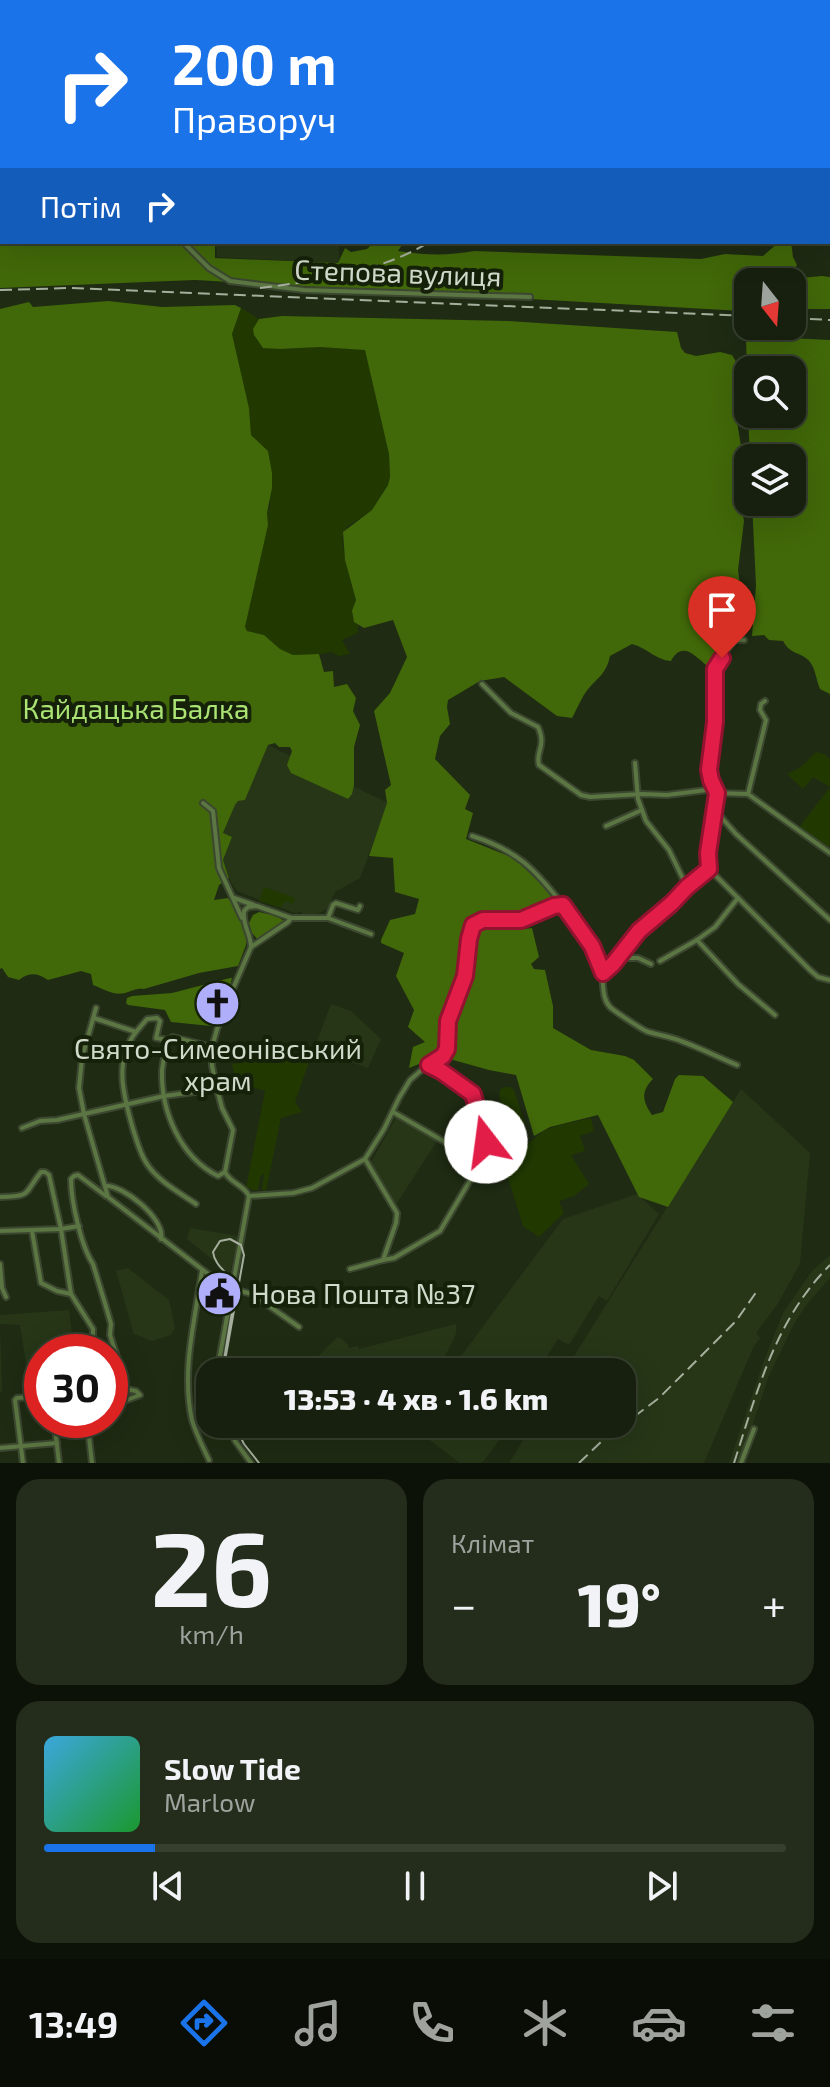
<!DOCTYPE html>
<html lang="uk">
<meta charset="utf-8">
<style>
:root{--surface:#17200e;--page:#242d1c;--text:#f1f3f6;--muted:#9ea39e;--line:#363e2e;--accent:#1a73e8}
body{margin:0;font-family:"Exo 2",sans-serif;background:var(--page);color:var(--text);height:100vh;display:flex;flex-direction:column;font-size:30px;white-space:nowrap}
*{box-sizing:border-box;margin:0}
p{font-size:26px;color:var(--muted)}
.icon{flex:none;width:44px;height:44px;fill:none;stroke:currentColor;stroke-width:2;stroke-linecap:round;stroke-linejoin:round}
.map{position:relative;height:1463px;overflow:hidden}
.details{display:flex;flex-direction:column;gap:16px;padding:16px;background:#0d1208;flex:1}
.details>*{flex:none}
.guide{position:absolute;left:0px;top:0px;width:830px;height:244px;box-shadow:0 8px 32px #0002,0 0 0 2px var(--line);background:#1a73e8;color:#fff;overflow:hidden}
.needle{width:52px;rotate:163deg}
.tools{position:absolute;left:734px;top:268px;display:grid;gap:16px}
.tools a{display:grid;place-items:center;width:72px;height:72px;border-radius:16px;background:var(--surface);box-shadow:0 8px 32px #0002,0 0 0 2px var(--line);font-size:40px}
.speed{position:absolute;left:24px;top:1334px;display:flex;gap:16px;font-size:40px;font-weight:700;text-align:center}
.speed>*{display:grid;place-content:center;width:104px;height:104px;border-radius:50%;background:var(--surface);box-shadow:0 8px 32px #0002,0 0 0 2px var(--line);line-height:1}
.speed .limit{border:12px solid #d22;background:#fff;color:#111}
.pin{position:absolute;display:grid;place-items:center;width:68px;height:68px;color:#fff;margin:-82px -34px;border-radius:50% 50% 50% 0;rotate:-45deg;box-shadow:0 0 8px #0007}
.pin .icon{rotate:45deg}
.me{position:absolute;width:88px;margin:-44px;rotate:345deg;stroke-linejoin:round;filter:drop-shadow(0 0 6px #0008)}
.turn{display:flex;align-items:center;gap:28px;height:168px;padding:0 40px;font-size:36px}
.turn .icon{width:104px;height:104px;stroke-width:2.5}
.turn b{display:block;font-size:56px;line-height:68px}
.then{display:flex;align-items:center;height:76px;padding:0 40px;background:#0003;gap:16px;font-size:30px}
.big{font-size:60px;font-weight:800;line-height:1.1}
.details .widget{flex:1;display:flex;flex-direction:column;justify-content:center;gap:12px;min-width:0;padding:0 28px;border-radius:24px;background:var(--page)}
.details .dial{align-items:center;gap:0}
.dial b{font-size:104px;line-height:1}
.song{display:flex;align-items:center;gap:24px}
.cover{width:96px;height:96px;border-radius:12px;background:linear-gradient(135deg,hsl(200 70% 55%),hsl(130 70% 35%))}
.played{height:8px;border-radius:4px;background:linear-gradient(90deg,var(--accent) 15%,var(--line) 15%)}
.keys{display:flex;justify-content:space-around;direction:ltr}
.heat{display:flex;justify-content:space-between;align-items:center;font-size:44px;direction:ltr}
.details .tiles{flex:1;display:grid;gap:16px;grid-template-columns:1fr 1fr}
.widget:last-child{grid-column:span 2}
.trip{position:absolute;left:196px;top:1358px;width:440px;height:80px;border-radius:24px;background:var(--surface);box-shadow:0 8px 32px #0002,0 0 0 2px var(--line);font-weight:800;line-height:80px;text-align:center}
.menu{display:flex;height:128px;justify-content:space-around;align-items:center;background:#090d06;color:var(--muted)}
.menu .icon{width:56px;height:56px}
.menu .current{color:var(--accent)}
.menu b{font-size:36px;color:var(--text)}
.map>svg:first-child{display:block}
</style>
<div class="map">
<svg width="830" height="1463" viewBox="0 0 830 1463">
<rect width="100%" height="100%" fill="#1f2b13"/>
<!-- built -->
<g fill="#263617">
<polygon points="216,242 339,242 339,263 217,257"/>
<polygon points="268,745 388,803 360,878 335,892 328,908 320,913 306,916 302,915 302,912 298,912 297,914 237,891 231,882 223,860 232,837 223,834 235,805 238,801 245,800"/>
<polygon points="331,1004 351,1011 381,1039 368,1068 314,1049"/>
<polygon points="741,1089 810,1153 800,1264 777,1305 756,1333 760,1338 753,1348 704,1463 509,1463 533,1424 622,1424 622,1372 564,1372"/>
<polygon points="396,1118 437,1141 395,1206 370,1164"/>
<polygon points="637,1194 659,1214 607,1301 599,1296 569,1345 558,1339 537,1372 449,1372 563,1219"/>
<polygon points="190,1228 238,1236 230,1274 187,1239"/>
<polygon points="830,1255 830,1278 808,1303 795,1322 768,1378 740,1463 729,1463 765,1358 783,1313 812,1271"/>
<polygon points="128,1268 169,1300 175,1328 171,1335 152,1341 134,1334 116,1271"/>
<polygon points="69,1310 74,1348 79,1349 79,1346 85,1345 86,1352 42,1352 42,1381 29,1382 20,1325 0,1324 2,1392 0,1393 0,1315"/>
<polygon points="456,1324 456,1334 437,1372 331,1372 315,1360 336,1338 339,1337 348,1344 349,1348 358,1346 359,1349"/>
<polygon points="421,1424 508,1424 495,1446 482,1463 460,1463 431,1441"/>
</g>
<!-- green -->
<g fill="#213901">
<path d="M 241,308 L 259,319 C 255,324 252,329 255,336 C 262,357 302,346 320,347 C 335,347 350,349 365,349 L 389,454 L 390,477 L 388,485 L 372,510 L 347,527 L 342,537 L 345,559 L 356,600 L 352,616 L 358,625 L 358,633 L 342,640 L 350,654 L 339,656 L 331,652 L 323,654 L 293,655 L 280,649 L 264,635 L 247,631 L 245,627 L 268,525 L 267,513 L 270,506 L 268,451 L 251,435 L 249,408 L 232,334 Z"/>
<polygon points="816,752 824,754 830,759 830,846 825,848 798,829 830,787 813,777 803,789 787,774 801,767"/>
<polygon points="264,887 295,898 293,904 285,901 281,907 278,907 259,901"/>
<polygon points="288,1054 312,1054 295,1102 302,1112 281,1118 266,1191 262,1190 264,1174 260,1177 258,1190 251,1190 251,1188 246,1188 265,1091 236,1082 232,1064"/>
<polygon points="504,1087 510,1087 514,1090 525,1124 523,1125 524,1131 511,1135 499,1096 500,1090"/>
<polygon points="591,1118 594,1131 580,1136 585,1151 571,1155 589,1184 574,1196 559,1201 564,1213 539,1237 523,1226 511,1187 495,1148 523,1145 530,1142 545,1130 560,1125"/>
</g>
<!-- forest -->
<g fill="#416809">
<path d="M 0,218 L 2,218 L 2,242 L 147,242 L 177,244 L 180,242 L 215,242 L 215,258 L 338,263 L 345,248 L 351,252 L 367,249 L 374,242 L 404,242 L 398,251 C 425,255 447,256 474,251 L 701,259 L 725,254 L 763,256 L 779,242 L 791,242 L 793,257 L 797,265 L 782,282 L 748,282 L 748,307 L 742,311 L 195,280 L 0,288 Z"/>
<polygon points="822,276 830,277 830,309 809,309 792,305 792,282 786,282 789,279"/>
<path d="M 108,301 L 162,307 L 235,305 L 241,308 L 232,334 L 249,408 L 251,435 L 268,451 L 272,473 L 272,488 L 267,513 L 268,525 L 245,627 L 247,631 L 264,635 L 280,649 L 293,655 L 319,654 L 324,672 L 333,671 L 334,687 L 347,684 L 356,698 L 353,711 L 360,725 L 354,747 L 354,785 L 352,794 L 348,799 L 291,773 L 287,765 L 292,751 L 290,747 L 279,747 L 275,743 L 268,745 L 245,800 L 238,801 L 235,805 L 223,833 L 232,837 L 223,860 L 229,878 L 219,885 L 214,900 L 228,898 L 241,917 L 247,934 L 246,945 L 238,966 L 199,973 L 144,989 C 136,988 133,991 125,993 C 113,996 104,989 93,985 L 91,974 L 81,971 L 48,980 C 37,973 30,972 19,980 L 8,977 L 2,968 L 0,969 L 0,309 L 29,302 L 33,307 Z"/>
<path d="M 282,316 L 508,321 L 677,332 L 681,348 L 685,353 L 696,356 L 720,352 L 732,355 L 738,365 L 736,416 L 741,446 L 739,491 L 744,521 L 738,570 L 742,601 L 739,617 L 729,644 L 718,656 L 706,665 C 694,655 682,641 671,661 C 656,660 647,648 632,644 L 610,656 C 607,672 599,677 589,688 C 582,696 577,709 572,718 L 557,716 L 504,677 L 480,681 L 448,700 L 447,707 L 450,724 L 440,736 L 435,759 L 470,795 L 465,809 L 473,813 L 466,839 L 514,858 L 559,901 L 535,912 L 522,922 L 525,929 L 532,928 L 539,957 L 531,964 L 534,969 L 545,970 L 553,1006 L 553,1028 L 591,1050 L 625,1056 L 634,1060 L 653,1079 C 640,1092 643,1102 652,1115 L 663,1112 L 675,1079 L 679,1075 L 703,1076 L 733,1102 L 668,1207 L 639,1197 L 598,1115 L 550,1127 L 534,1136 L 516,1075 L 489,1070 L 439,1056 L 409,1068 L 413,1047 L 425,1042 L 408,1027 L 414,1010 L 396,976 L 404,953 L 381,943 L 381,940 L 390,920 L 415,914 L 419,899 L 395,892 L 393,858 L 369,856 L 387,803 L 385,790 L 391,785 L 374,711 L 390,693 L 407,657 L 393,620 L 364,628 L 354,622 L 352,611 L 356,600 L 345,560 L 343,532 L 372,510 L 388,485 L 390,477 L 389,454 L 365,350 L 320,347 L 280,349 L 263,348 L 254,335 L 253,329 L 259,319 Z"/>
<path d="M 746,336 L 830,340 L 830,694 L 820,689 C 816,680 816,670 810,662 C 801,651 791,656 783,641 L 769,640 L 764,635 L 752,636 L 756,585 L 752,502 L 792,502 L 792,458 L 750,458 L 748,414 L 792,414 L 792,370 L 748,370 L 748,411 Z"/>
<polygon points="259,912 277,916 284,921 258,940 252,933 249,923 253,915"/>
<path d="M 230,978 L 232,978 C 231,984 220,1018 216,1022 C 215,1024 213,1025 211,1026 L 171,1022 L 165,1010 L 128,1005 L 126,1003 L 127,998 L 132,996 L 172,993 Z"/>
</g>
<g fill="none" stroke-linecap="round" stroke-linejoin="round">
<defs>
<g id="minor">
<polyline points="0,35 2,36"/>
<polyline points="183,242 209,268 230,281 304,290 530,297"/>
<polyline points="744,640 735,640 717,662 715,669 715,722 709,770 711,780 717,793 708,853 709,869 810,970 818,977 830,980"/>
<path d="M 482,684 L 511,713 L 538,727 C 547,747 535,751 539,765 L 581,795 L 590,797 L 642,794 L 667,795 L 714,789"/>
<polyline points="765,701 761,704 760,710 766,720 748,794 830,853"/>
<polyline points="635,763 638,799 646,821 669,850 687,887"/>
<polyline points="717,793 748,794"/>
<polyline points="203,803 213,811 219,868 242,918"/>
<polyline points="714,809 736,834 830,920"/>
<polyline points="606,826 642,810"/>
<path d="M 472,836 C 516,850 534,868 562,904 C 577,924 590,943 600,966 C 605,979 600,996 610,1007 C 614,1011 640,1028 646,1031 C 657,1035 669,1036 681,1041 C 700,1048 718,1057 737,1065"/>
<polyline points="234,898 254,905"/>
<polyline points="328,918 333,905 336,903 358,910 360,906"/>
<polyline points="697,940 738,984 775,1015"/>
<polyline points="251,947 288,922 291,918"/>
<polyline points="618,958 638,958 651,964"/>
<polyline points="660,961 697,940 715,927 738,898"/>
<polyline points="603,973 613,964 639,931 672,903 687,887 709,869"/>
<polyline points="96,1008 82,1058 79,1088 84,1114 108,1197 225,1287 252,1294 299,1327"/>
<polyline points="94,1018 136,1032 147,1019 157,1018 160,1021 156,1038 168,1040 173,1037 212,1047"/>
<path d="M 136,1032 C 113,1061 124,1097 133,1129 C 137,1141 140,1154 147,1164 C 158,1181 180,1193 196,1204"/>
<path d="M 168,1040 C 166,1050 163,1060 162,1071 C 161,1111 180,1157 218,1176 L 225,1172"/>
<polyline points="393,1112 476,1160"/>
<polyline points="22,1128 40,1121 57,1120 164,1096 217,1089"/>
<path d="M 105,1186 C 122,1184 166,1219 161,1239"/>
<path d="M 106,1196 L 78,1175 L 74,1176 L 71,1179 C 71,1201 81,1246 93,1264 L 107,1310 L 111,1324 L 110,1335 L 118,1360 L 114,1361 L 114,1370"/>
<path d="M 249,1196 L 293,1193 L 312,1188 L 365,1159 L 384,1129 L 399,1098 L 410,1080 L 425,1067 L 434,1064 L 443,1056 L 447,1049 L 448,1021 L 465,976 L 469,939 L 473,925 C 487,916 503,923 519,920 C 534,918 547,906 563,905"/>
<path d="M 249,1196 C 244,1185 230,1183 225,1172 L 233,1130 L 222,1108 L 217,1089 L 212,1066 L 212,1047 L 220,1019 L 251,947 C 251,934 242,925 244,911 L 248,907 L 257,906 L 291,918 L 328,918 L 371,934"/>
<path d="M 0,1197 C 32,1196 23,1195 41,1172 L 45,1172 L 49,1175 L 61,1229 L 71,1294 L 93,1329 L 93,1352"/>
<polyline points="0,1231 61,1229 79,1226"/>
<polyline points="32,1231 41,1283 57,1291 71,1294"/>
<polyline points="383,1260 394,1258 440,1231 478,1167 476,1160 486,1143 473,1094 441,1071 431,1067"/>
<polyline points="0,1264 2,1288 6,1297"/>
<polyline points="350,1269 383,1260 396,1223 397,1213 365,1159"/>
<path d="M 202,1271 C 195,1320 181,1371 192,1420 C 196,1434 203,1447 209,1460"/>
<polyline points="110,1372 114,1370 125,1389 136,1391 140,1395 124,1401 110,1413"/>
<polyline points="217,1372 249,1196"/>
<polyline points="54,1420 59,1463"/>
<polyline points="87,1420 92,1463"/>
<polyline points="228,1424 235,1441 251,1463"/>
<polyline points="90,1428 101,1420"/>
<polyline points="0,1448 57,1443"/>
<polyline points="23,1463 15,1400 17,1398 42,1396"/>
<polyline points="741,1463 754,1429"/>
</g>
</defs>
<!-- minor casing -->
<use href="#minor" stroke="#3c4730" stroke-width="8"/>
<!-- minor -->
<use href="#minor" stroke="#5b7642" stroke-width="4"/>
<!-- tram -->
<g stroke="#a6af9d" stroke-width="2">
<path d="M 222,1372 L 236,1288 C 231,1273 215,1268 213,1252 L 220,1241 L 230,1239 L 241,1245 L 244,1255 L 223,1372"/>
<polyline points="234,1424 244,1444 259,1463"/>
</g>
<!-- rail -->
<g stroke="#a6af9d" stroke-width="2" stroke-dasharray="12 6" stroke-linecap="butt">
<path d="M 260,288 C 314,281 382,272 429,242"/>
<polyline points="0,290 70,288 748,316"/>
<polyline points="792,318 830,320"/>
<polyline points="579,1463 603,1440 659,1398 736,1321 757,1291"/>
<path d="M 734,1463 C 757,1392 775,1320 830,1265"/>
</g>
</g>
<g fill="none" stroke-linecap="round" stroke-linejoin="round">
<defs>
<polyline id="route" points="486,1142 473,1094 441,1071 429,1065 443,1056 447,1049 448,1021 465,976 469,939 473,925 483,920 521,920 554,906 563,905 592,946 603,973 613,964 639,931 672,903 687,887 709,869 708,853 717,793 711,780 709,770 715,722 715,669 722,658"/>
</defs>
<!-- route casing -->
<use href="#route" stroke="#92132f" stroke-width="20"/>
<!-- route -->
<use href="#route" stroke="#e11d48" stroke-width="14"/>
</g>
<!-- icons -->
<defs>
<symbol id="church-disc" viewBox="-11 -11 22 22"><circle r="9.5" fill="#aeaefb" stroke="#152109"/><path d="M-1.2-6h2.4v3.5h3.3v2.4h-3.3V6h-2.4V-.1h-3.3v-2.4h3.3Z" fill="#111"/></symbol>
<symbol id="civic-disc" viewBox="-11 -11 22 22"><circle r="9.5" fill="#aeaefb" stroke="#152109"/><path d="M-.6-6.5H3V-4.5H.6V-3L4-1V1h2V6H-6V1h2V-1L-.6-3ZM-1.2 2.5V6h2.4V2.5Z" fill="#111"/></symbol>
</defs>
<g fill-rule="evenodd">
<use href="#church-disc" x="192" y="978" width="51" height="51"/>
<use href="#civic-disc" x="194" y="1268" width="51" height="51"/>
</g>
<g text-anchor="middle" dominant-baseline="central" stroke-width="8" stroke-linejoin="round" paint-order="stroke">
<!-- street labels -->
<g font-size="28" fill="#d2dacb" stroke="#152109">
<text transform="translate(398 272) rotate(2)">Степова вулиця</text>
</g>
<!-- park labels -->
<g font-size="28" fill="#abe374" stroke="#152109">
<text x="136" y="708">Кайдацька Балка</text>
</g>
<!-- poi labels -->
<g font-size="28" fill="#d2dacb" stroke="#152109">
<text x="218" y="1048">Свято-Симеонівський<tspan x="218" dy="32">храм</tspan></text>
<text x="251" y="1293" text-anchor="start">Нова Пошта №37</text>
</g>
</g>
</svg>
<div class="tools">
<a><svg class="needle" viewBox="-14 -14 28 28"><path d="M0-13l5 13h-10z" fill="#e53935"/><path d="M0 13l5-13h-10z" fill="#9ea39e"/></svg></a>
<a><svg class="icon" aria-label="search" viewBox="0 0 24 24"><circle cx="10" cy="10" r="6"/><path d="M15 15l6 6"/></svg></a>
<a><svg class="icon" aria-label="layers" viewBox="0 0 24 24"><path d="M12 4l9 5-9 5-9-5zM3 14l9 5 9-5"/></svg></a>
</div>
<div class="speed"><div class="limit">30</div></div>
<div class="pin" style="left:722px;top:658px;background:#d93025"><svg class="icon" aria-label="arrive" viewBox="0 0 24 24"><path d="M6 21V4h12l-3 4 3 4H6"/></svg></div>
<svg class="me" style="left:486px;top:1142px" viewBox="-20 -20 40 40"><circle r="19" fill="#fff"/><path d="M0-13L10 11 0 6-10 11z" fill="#e11d48"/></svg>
<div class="trip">13:53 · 4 хв · 1.6 km</div>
<div class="guide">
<div class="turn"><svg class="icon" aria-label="right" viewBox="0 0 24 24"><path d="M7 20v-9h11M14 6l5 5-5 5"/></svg><div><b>200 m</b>Праворуч</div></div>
<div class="then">Потім<svg class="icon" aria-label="right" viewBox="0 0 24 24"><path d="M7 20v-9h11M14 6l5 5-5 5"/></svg></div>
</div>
</div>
<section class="details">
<div class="tiles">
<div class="widget dial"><b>26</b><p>km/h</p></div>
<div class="widget"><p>Клімат</p>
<div class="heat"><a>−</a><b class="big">19°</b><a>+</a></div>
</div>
<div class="widget">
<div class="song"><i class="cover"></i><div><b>Slow Tide</b><p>Marlow</p></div></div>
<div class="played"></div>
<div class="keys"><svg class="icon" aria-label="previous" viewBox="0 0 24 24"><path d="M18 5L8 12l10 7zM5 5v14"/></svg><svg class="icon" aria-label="pause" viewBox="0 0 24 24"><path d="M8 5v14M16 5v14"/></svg><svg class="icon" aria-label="next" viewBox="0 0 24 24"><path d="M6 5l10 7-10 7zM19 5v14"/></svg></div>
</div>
</div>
</section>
<nav class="menu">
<b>13:49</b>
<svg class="icon current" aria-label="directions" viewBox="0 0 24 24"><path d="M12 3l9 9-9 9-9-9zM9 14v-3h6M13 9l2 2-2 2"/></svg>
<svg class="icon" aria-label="music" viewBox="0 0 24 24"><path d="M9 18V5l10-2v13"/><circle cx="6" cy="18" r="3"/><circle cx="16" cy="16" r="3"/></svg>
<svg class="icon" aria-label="phone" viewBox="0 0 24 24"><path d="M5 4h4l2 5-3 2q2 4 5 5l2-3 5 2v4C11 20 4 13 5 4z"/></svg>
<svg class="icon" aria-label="climate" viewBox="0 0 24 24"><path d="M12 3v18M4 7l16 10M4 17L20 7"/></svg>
<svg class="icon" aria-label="car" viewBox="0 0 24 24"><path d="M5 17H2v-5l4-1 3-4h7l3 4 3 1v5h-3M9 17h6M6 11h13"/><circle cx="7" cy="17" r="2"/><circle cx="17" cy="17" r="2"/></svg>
<svg class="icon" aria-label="filters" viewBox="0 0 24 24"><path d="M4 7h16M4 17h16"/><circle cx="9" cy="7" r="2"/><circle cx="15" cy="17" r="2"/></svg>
</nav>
